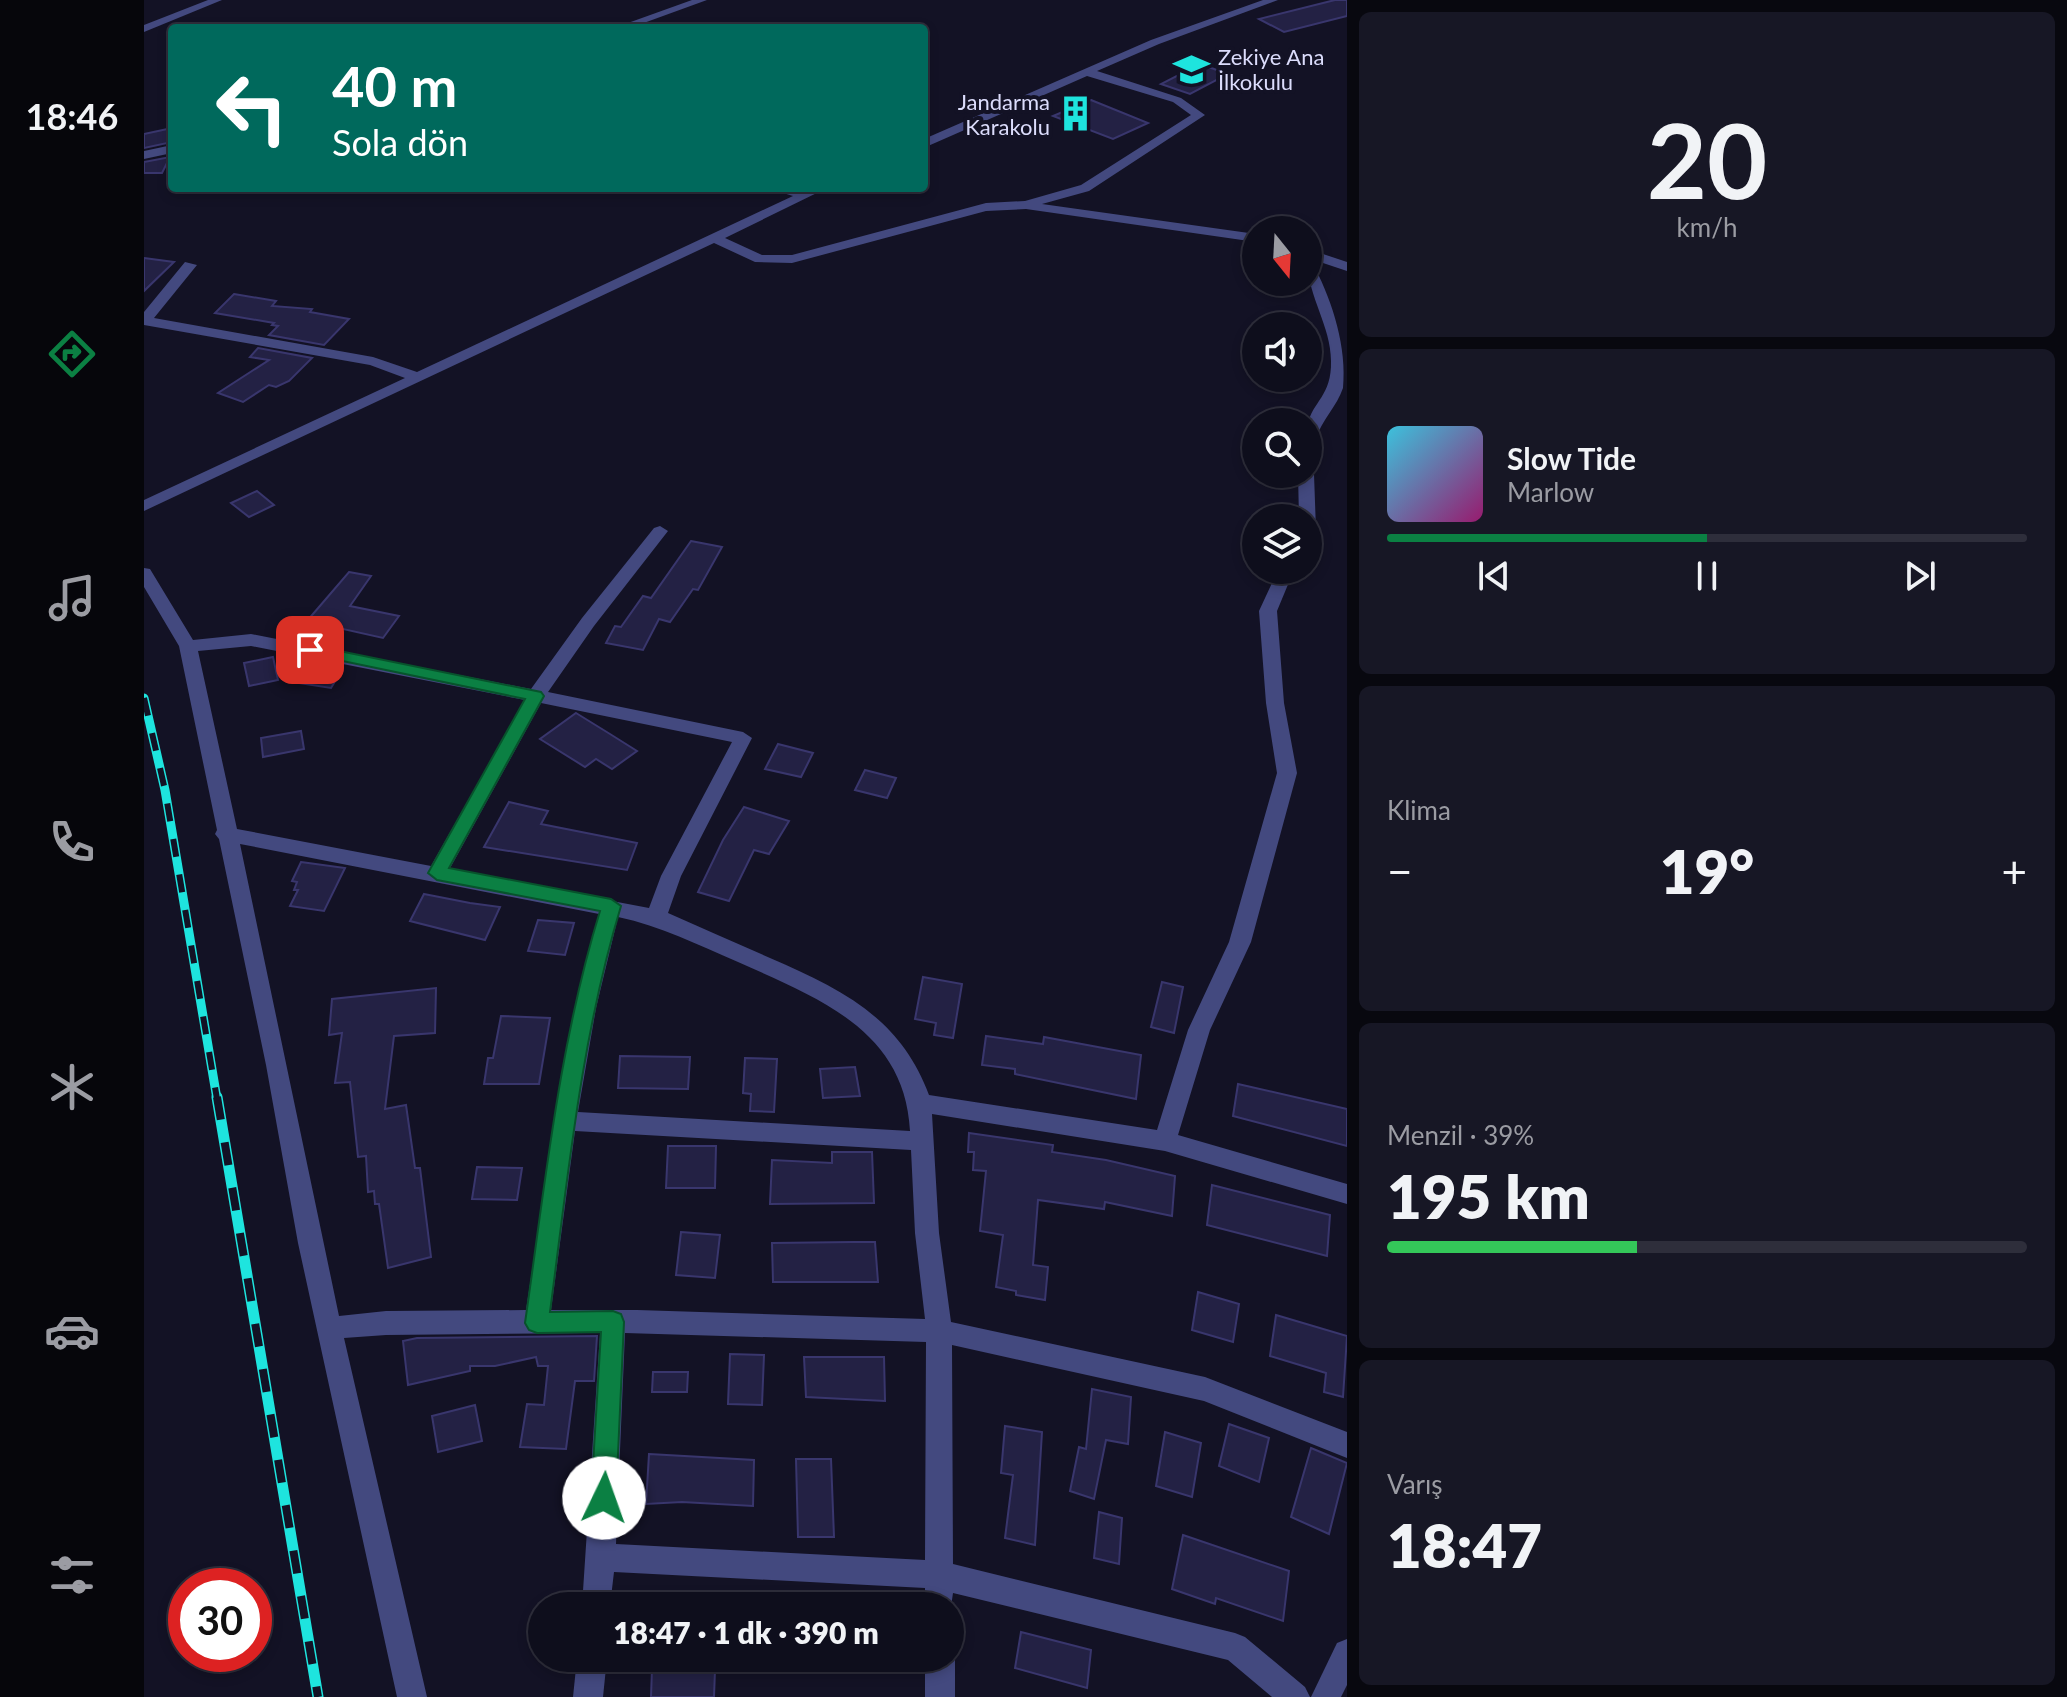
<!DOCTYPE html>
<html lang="tr">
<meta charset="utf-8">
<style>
:root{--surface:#0e0e1c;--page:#171725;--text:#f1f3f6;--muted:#9b9ca3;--line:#2e2e3b;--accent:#0b8043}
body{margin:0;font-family:Lato,sans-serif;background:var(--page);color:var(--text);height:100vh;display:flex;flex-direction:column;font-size:30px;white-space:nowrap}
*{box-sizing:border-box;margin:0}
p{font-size:26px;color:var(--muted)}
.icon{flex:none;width:44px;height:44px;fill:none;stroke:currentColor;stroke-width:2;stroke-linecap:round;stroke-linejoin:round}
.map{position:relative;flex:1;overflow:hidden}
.sheet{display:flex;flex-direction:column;gap:12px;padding:12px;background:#08080f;width:720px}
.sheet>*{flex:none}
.guide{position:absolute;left:24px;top:24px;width:760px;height:168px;border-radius:8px;box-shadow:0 4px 12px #0003,0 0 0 2px var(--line);background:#00695c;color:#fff;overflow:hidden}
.needle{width:52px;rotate:162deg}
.tools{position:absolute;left:1098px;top:216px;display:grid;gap:16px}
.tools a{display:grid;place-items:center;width:80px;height:80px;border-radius:50%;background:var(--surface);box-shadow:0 4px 12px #0003,0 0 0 2px var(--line);font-size:40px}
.speed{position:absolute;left:24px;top:1568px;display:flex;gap:16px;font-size:40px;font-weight:700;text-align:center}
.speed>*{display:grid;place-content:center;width:104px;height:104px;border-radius:50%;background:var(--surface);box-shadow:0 4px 12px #0003,0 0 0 2px var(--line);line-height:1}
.speed .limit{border:12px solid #d22;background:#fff;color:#111}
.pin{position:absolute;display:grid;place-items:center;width:68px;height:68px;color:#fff;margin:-34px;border-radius:16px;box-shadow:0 4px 12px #0006}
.me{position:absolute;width:88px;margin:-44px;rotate:3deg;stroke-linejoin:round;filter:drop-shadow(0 0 6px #0008)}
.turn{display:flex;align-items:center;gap:28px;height:168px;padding:0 32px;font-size:36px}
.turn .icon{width:104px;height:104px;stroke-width:2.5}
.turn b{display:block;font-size:56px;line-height:68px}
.big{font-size:60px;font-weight:800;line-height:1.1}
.sheet .widget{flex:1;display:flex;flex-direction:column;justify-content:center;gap:12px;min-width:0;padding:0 28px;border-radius:12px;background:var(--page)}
.sheet .dial{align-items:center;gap:0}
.dial b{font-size:104px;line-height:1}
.song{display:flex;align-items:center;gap:24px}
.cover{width:96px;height:96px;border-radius:12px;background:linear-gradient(135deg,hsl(190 70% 55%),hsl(320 70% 35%))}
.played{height:8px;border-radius:4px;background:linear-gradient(90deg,var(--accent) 50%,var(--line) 50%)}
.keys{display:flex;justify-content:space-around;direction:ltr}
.heat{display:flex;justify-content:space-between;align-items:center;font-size:44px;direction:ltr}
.charge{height:12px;border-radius:6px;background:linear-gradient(90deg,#34c759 39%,var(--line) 0)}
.trip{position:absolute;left:384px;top:1592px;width:436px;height:80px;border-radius:40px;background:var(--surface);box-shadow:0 4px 12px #0003,0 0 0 2px var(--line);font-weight:800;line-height:80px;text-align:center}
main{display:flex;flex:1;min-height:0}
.tab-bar{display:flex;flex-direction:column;width:144px;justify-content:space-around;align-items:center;background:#06060b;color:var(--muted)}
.tab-bar .icon{width:56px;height:56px}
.tab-bar .active{color:var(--accent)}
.tab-bar b{font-size:36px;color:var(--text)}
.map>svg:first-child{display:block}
</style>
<main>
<nav class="tab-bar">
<b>18:46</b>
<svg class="icon active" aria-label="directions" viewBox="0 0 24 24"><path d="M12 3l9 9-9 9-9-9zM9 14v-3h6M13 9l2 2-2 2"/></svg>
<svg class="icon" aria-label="music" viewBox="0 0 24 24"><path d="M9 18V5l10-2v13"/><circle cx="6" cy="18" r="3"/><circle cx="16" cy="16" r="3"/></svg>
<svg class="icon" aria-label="phone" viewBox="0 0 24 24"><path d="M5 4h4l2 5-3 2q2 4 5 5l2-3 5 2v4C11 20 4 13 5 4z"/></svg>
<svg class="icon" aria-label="climate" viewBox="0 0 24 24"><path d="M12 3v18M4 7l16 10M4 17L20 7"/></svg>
<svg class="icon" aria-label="car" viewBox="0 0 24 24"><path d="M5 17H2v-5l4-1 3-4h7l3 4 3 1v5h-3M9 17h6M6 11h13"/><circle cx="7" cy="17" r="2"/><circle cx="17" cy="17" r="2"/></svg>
<svg class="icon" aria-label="filters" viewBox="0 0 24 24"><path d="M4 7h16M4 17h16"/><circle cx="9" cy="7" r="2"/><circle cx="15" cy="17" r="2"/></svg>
</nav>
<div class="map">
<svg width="1203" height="1697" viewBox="0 0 1203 1697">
<rect width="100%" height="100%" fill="#131225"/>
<!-- building -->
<g fill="#232144" stroke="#39366d" stroke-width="2">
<polygon points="1191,0 1203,0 1203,16 1140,32 1115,19"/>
<polygon points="1056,64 1084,74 1046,94 1017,84"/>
<polygon points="947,100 1004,123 969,139 909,116"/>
<polygon points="28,128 28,142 0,148 0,134"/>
<polygon points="26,157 18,173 0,173 0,162"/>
<polygon points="0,258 30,262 0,291"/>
<polygon points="90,294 132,301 128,306 168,309 166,312 205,319 180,345 125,335 134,326 128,325 130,323 71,313"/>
<polygon points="114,348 168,358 145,381 132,387 125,385 99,402 74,393 125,360 106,357"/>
<polygon points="113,491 130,505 105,517 87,503"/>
<polygon points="547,541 578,547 554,590 549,589 526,622 515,619 499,650 462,643 471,626 477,627 499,596 507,598"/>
<polygon points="205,572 227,576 206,606 255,616 239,638 163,621"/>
<polygon points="129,657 134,680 105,686 100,663"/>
<polygon points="167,665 198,670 187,688 155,683"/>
<polygon points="432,713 466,734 493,751 468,769 452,759 441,767 396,739"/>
<polygon points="157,731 160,749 119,757 117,738"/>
<polygon points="634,744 669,753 657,777 621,769"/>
<polygon points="721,770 752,778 743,798 711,790"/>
<polygon points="365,802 404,811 397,824 493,843 483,870 340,847"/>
<polygon points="600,807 645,821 625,854 610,850 585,901 554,892 579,840"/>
<polygon points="157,862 201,868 180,911 146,906 154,890 150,890 153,882 148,881"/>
<polygon points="280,894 326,903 356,907 341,940 266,921"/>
<polygon points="394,920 430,923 421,955 384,951"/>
<polygon points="779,977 818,984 809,1038 790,1035 792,1023 771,1019"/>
<polygon points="1018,982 1039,987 1030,1033 1007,1027"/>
<polygon points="292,988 291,1033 250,1036 241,1109 262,1105 271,1168 276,1168 287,1257 244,1268 235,1204 231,1204 230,1191 224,1192 222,1156 214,1157 206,1082 191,1083 198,1033 185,1035 188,999"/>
<polygon points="357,1016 406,1018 395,1084 340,1084 344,1058 349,1058"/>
<polygon points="842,1036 899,1044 900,1037 997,1055 992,1099 871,1074 871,1069 838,1065"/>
<polygon points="476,1056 546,1057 544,1089 474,1088"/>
<polygon points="601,1058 633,1059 630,1112 606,1111 607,1094 599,1093"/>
<polygon points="711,1067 716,1096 679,1098 676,1069"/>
<polygon points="1094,1084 1203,1109 1203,1146 1089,1116"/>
<polygon points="825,1133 909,1145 908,1152 962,1160 1031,1176 1028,1216 961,1202 960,1209 894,1200 889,1265 904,1267 901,1300 872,1295 872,1291 852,1287 859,1235 836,1231 842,1171 829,1170 830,1152 824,1152"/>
<polygon points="524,1146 572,1146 571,1188 522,1188"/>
<polygon points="688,1152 728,1152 730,1203 626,1204 628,1160 688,1163"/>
<polygon points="333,1167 378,1168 373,1200 328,1199"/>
<polygon points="1068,1185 1186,1215 1183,1256 1063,1225"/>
<polygon points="537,1232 576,1235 571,1278 532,1275"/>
<polygon points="709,1242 731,1242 734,1282 629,1282 628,1243"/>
<polygon points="1054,1292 1095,1304 1089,1342 1048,1330"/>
<polygon points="1132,1315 1203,1336 1199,1397 1180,1392 1182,1373 1126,1356"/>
<polygon points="453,1336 450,1381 431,1381 422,1449 376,1447 383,1404 400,1405 404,1366 394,1366 392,1357 351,1366 326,1366 326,1371 264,1385 259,1341 273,1338"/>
<polygon points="586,1354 620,1355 618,1405 584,1404"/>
<polygon points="660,1357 740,1357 741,1401 662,1397"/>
<polygon points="509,1372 544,1372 543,1392 508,1392"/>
<polygon points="948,1389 987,1397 984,1444 962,1440 950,1499 926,1491 935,1447 942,1449"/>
<polygon points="331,1405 338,1441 294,1452 288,1416"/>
<polygon points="1085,1424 1125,1438 1115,1482 1075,1466"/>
<polygon points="861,1426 898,1432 891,1545 861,1538 869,1475 857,1473"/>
<polygon points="1021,1432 1057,1443 1048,1497 1012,1486"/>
<polygon points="1167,1448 1203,1463 1185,1534 1147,1517"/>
<polygon points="505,1454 610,1460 609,1506 538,1502 502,1504"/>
<polygon points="652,1459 687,1459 690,1537 654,1537"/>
<polygon points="955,1512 978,1518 975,1564 950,1558"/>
<polygon points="1039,1535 1145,1571 1139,1621 1072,1598 1071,1604 1028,1589"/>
<polygon points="877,1632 947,1650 943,1688 871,1668"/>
<polygon points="508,1669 571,1670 570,1697 507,1697"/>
</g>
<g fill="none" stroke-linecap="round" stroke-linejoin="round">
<!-- minor -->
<g fill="#43497f" fill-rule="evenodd">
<polygon points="64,0 78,0 0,32 0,25"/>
<polygon points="548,0 563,0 486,28 470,28"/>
<polygon points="1119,0 1134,0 1015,44 953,71 1037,98 1061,115 945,191 898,204 1112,234 1112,242 882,209 842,211 648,263 611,262 570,243 0,511 0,500 261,378 226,365 0,325 0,312 41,262 53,265 10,318 229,357 273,372 649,196 623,188 660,191 683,188 581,238 618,255 648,255 842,203 881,201 937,185 1047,115 1029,102 943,76 784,146 780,147 780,139 1007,40"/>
<polygon points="28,145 28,153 0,159 0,151"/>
<polygon points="1164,249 1203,262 1203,271 1164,258"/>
<path d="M 1164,264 L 1171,268 C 1189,303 1203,348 1199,388 C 1193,406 1178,420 1172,438 L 1164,443 C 1164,437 1163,430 1164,424 C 1168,402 1188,396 1187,361 C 1187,326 1164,297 1164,264 Z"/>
<polygon points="1164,470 1170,474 1172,530 1164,535 1164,518 1155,518 1154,474 1164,474"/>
<path d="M 516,526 L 524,531 L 450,626 L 404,692 L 599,732 L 608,738 L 537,876 L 524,913 C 558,928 592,943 626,958 C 697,989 756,1017 785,1095 L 1013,1130 L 1044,1030 L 1085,942 L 1133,773 L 1122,703 L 1115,611 L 1134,570 L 1150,570 L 1133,611 L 1140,703 L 1153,773 L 1107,942 L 1066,1030 L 1034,1135 L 1203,1184 L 1203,1204 L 1021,1151 L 788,1114 L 795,1233 L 807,1322 L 1061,1377 L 1203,1432 L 1203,1458 L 1060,1401 L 808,1345 L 809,1564 L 1091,1633 L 1101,1637 L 1161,1687 L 1166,1697 L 1128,1697 L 1084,1660 L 809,1593 L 806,1614 L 806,1606 L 781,1606 L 781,1588 L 470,1572 L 466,1606 L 438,1606 L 456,1333 L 242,1335 L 200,1338 L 283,1697 L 253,1697 L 154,1243 L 122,1065 L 75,839 L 71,834 L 73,830 L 35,646 L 0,587 L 0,568 L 6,569 L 49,640 L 107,634 L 387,689 L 438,618 L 510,528 ZM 107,646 L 381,700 L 287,866 L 93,829 L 54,651 ZM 397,703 L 588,742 L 517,876 L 505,908 L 305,870 ZM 96,844 L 455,914 L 420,1060 L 382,1310 L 242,1311 L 195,1316 ZM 474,917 C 517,926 554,945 594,962 C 674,998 761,1030 766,1131 L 434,1112 L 452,1008 ZM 431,1131 L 767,1150 L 771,1233 L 781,1319 L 493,1310 L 407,1310 ZM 481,1333 L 782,1342 L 781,1560 L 472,1544 Z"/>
<polygon points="1203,1639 1203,1685 1197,1697 1167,1697 1193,1643"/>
<polygon points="806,1648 811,1658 811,1697 781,1697 781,1658 806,1658"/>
<polygon points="433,1658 463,1658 459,1697 429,1697"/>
</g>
<defs>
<polyline id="rail-far1" points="0,698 21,790 73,1099"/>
<polyline id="rail" points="73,1097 174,1697"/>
</defs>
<!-- rail-far1 casing -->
<use href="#rail-far1" stroke="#1ee4de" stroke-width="9"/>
<!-- rail casing -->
<use href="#rail" stroke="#1ee4de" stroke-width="11"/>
<!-- rail-far1 -->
<use href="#rail-far1" stroke="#131225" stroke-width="6" stroke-dasharray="18" stroke-linecap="butt"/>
<!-- rail -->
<use href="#rail" stroke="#131225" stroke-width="8" stroke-dasharray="23" stroke-linecap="butt"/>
</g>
<!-- route -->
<path fill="#0b8043" stroke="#07532c" stroke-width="2" d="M 166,645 L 397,692 L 400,696 L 305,868 L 467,899 L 477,906 C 437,1038 424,1176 406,1312 L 469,1311 L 477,1314 L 480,1322 L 472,1498 L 468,1506 L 460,1510 L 451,1506 L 447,1498 L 457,1332 L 393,1333 L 385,1330 L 381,1323 C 401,1185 415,1044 456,911 L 293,880 L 284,873 L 381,699 L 160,653 L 160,646 Z"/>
<!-- icons -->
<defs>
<symbol id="school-bare" viewBox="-9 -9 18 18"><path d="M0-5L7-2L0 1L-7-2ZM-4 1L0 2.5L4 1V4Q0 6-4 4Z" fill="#1ee4de" stroke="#131225" stroke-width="2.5" paint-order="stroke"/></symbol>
<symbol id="building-bare" viewBox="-9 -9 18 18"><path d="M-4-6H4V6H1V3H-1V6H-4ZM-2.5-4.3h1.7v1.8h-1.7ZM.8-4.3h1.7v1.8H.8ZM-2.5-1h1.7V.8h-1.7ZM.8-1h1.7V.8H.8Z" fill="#1ee4de" stroke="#131225" stroke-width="2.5" paint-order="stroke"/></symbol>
</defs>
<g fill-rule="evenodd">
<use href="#school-bare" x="1022" y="44" width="51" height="51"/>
<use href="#building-bare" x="906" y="88" width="51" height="51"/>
</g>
<g text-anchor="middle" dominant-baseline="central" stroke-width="8" stroke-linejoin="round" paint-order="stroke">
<!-- far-poi labels -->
<g font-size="22" fill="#dbdcfb" stroke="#131225" text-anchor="start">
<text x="1074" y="56">Zekiye Ana<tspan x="1074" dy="25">İlkokulu</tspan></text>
<text x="906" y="101" text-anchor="end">Jandarma<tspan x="906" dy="25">Karakolu</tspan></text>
</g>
</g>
</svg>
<div class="tools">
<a><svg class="needle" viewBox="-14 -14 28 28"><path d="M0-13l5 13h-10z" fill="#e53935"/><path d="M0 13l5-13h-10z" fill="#9b9ca3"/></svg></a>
<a><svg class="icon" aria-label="sound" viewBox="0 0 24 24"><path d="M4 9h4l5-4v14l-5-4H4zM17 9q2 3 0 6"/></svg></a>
<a><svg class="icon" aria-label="search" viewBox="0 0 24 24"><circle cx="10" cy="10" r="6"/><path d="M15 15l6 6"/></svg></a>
<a><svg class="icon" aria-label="layers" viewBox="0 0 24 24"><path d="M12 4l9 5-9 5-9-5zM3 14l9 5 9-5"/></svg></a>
</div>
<div class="speed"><div class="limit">30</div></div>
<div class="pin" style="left:166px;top:650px;background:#d93025"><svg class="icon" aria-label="arrive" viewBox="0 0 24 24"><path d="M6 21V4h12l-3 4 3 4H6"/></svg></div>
<svg class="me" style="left:460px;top:1498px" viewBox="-20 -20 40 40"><circle r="19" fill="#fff"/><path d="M0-13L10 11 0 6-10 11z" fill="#0b8043"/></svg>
<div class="trip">18:47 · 1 dk · 390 m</div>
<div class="guide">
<div class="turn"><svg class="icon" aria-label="left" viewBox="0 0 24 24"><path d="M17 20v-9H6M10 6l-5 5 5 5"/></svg><div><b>40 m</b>Sola dön</div></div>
</div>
</div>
<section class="sheet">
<div class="widget dial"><b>20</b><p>km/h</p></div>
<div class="widget">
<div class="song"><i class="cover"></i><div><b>Slow Tide</b><p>Marlow</p></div></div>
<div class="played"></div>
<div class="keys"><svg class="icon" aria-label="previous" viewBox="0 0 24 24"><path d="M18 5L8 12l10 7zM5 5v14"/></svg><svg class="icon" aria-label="pause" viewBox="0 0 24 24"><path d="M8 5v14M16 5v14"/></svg><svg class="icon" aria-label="next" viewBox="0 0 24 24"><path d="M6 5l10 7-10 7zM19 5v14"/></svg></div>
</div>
<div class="widget"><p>Klima</p>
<div class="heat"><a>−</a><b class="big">19°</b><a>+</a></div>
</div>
<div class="widget"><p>Menzil · 39%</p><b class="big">195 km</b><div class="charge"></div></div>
<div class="widget"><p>Varış</p><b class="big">18:47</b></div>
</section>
</main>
